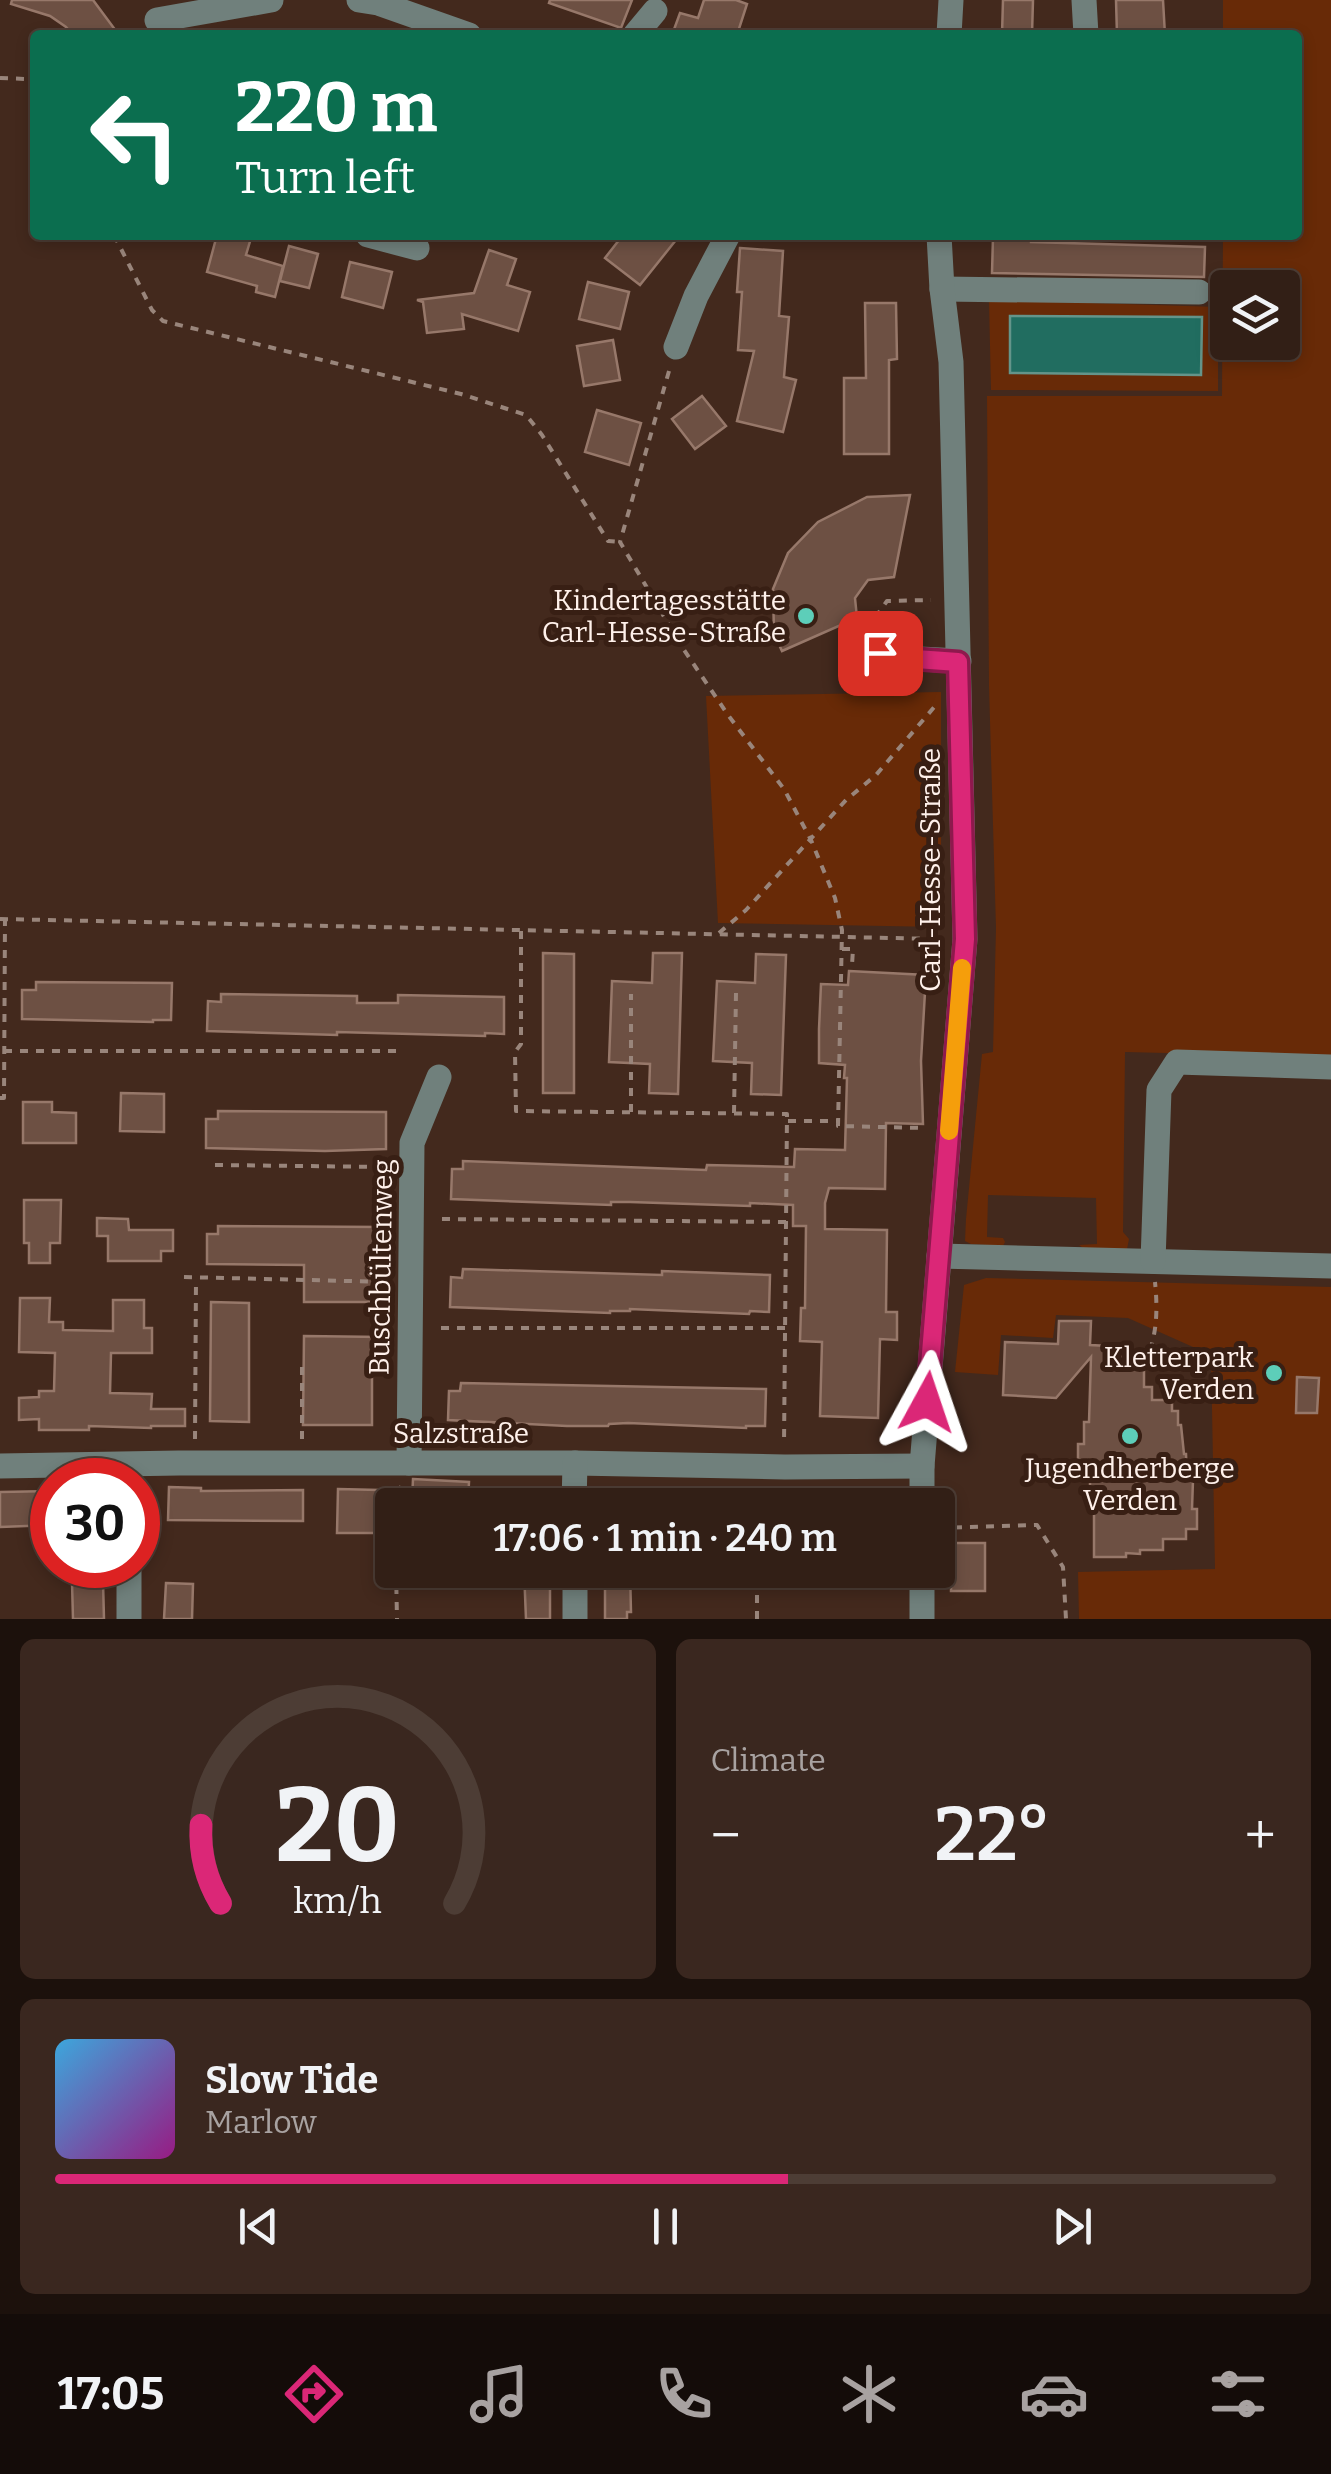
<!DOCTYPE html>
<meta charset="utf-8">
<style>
:root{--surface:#321f16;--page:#3a271f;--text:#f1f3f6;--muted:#a8a2a1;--line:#4d3d35;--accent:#db2777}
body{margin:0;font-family:Bitter,serif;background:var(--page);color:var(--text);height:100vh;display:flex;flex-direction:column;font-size:38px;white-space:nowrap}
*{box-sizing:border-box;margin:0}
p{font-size:32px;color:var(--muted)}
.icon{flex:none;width:55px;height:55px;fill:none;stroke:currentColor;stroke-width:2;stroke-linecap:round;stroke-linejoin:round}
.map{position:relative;height:1619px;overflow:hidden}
.side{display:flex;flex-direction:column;gap:20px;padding:20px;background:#1c110c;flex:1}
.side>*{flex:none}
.top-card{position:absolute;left:30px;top:30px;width:1272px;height:210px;border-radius:10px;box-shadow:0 5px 15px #0003,0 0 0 2px var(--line);background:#0b6e4f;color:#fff;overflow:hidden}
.buttons{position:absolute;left:1210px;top:270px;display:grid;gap:20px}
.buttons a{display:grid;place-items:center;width:90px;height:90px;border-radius:10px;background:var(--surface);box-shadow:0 5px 15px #0003,0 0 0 2px var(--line);font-size:50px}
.speed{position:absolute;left:30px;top:1458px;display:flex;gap:20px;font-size:50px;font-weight:700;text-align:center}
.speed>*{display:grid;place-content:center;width:130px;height:130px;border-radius:50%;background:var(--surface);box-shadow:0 5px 15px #0003,0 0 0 2px var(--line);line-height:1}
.speed .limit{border:15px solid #d22;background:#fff;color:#111}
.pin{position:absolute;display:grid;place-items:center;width:85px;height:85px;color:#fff;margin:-42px;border-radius:20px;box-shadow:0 5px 15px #0006}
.me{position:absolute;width:110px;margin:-55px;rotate:5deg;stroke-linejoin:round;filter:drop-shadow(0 0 8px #0008)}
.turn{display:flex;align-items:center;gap:35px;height:210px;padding:0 40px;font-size:45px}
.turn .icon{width:130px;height:130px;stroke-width:2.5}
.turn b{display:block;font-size:70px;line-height:85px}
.big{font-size:75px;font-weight:600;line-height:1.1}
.side .widget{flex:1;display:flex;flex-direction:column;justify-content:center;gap:15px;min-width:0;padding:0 35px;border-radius:15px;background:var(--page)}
.side .dial{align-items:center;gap:0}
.dial svg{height:260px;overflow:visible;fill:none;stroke:var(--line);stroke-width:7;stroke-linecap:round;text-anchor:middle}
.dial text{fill:var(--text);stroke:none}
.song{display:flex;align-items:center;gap:30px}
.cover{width:120px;height:120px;border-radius:15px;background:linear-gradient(135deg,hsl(200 70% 55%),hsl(310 70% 35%))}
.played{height:10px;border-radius:5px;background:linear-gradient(90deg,var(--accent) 60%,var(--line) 60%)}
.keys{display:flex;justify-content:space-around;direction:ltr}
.heat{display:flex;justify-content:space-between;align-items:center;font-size:55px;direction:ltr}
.side .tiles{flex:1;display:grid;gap:20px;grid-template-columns:1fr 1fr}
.widget:last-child{grid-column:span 2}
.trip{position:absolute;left:375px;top:1488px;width:580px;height:100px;border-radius:10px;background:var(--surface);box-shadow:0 5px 15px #0003,0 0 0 2px var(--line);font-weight:600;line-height:100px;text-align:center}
.menu{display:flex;height:160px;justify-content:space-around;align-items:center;background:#140c09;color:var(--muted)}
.menu .icon{width:70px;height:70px}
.menu .selected{color:var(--accent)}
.menu b{font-size:45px;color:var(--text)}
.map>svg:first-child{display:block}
</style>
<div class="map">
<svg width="1331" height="1619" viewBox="0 0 1331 1619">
<rect width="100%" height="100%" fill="#43291d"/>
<!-- green -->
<g fill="#682a07" fill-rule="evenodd">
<path d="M 1223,0 L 1331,0 L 1331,1057 L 1125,1052 L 1123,1232 L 1129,1239 L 1127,1249 L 1083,1248 L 1079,1245 L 1097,1244 L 1096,1198 L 988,1195 L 987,1237 L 1003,1238 L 1005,1242 L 1003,1246 L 971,1244 L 965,1241 L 966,1219 L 982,1054 L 993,1052 L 996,928 L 989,686 L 987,396 L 1222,396 L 1223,235 L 1298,235 L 1298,35 L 1223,35 ZM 1228,288 L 1282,288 L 1282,342 L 1228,342 Z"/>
<path d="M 989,300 L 1218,307 L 1218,391 L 991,390 ZM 1011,316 L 1201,317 L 1201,374 L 1011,373 Z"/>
<polygon points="941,692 941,927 718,923 706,696"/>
<polygon points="986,1278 1331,1287 1331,1619 1079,1619 1078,1572 1215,1569 1211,1355 1128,1318 1056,1315 1053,1338 1001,1335 998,1375 955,1372 964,1285"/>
</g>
<!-- water -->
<polygon fill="#216d60" stroke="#64958a" stroke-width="2.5" points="1010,316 1202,317 1201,375 1010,373"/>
<!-- building -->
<g fill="#6d5043" stroke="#97786a" stroke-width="2.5">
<polygon points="12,0 93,0 119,35 73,35 66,27 50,16 11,4"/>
<polygon points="550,0 632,0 621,28 549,3"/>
<polygon points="704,0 736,0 747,4 737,35 672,35 680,13 698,18"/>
<polygon points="1003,0 1033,0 1032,35 1002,35"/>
<polygon points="1116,0 1163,0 1165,35 1117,35"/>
<polygon points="217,235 240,235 251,238 246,255 283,266 275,297 256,292 257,286 207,272"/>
<polygon points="623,235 680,235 640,285 605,258"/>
<polygon points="993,237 1031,239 1031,242 1205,247 1204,277 992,273"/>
<polygon points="289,246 318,254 309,288 280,281"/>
<polygon points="740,248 783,251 779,316 789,317 784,377 796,380 783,432 737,421 754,351 738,350 742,292 737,292"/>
<polygon points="489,250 516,259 507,285 530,292 518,331 462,314 464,329 427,333 423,302 417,300 474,293"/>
<polygon points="350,262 392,272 383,308 342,297"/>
<polygon points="588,282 629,292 620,329 579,319"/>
<polygon points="865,303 896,303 897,359 889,360 889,454 844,454 844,378 866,378"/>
<polygon points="613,340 620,380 584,386 577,346"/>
<polygon points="702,396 726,426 695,449 672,419"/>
<polygon points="597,410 641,423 629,465 585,452"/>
<polygon points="910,495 894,577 868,580 855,598 857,618 782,651 774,634 773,589 788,553 818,522 867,497"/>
<polygon points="543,953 574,954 574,1093 543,1093"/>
<polygon points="653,953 682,953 678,1094 649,1093 650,1064 609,1062 612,981 652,983"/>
<polygon points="756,954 786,955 781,1095 751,1094 752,1063 713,1061 717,981 755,983"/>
<polygon points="849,971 926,975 921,1061 923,1124 886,1123 885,1189 829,1188 825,1203 825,1229 887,1230 886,1312 897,1312 897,1340 880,1339 878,1418 820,1416 822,1342 800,1341 801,1308 805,1308 806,1226 793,1226 793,1205 750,1203 750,1206 630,1202 611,1202 611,1205 451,1199 452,1169 463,1169 463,1161 706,1170 707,1165 794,1167 795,1149 845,1150 847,1078 844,1078 845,1065 819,1063 819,1029 821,984 848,985"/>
<polygon points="36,982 172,983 171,1020 153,1020 153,1022 22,1019 22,990 36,990"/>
<polygon points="221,994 357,996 357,1003 398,1003 398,995 504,997 504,1034 485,1033 485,1036 337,1032 337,1035 207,1031 208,1001 221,1002"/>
<polygon points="121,1093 164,1094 164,1132 120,1131"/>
<polygon points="23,1102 52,1102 52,1112 76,1113 76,1143 23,1143"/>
<polygon points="218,1111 386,1112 386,1149 325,1151 206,1148 206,1119 218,1119"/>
<polygon points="24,1200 61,1200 60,1243 50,1243 50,1263 29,1263 29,1243 24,1243"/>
<polygon points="97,1218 128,1219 129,1230 173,1230 173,1251 161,1251 161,1261 108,1261 108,1236 97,1236"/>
<polygon points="218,1226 384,1227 382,1302 304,1302 304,1265 207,1264 207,1234 218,1234"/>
<polygon points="463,1269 662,1275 662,1271 770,1275 769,1312 750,1311 749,1314 630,1309 630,1311 610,1311 610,1313 450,1307 451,1277 462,1278"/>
<polygon points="20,1298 50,1298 49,1322 63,1322 63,1330 113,1331 113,1300 144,1300 144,1328 152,1328 152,1353 111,1353 110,1393 152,1394 151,1409 185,1409 185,1426 151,1426 151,1428 89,1426 89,1430 39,1430 39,1419 19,1420 19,1398 39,1397 39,1391 54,1391 55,1353 19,1352"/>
<polygon points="211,1302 249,1303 249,1422 210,1421"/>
<polygon points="1059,1321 1091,1321 1090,1345 1109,1346 1109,1352 1131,1352 1131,1365 1144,1365 1144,1387 1152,1387 1152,1400 1172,1400 1172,1411 1178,1411 1178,1425 1181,1425 1184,1454 1186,1454 1187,1480 1193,1480 1192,1509 1197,1509 1197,1529 1186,1529 1186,1539 1163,1539 1163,1550 1140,1550 1140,1554 1126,1553 1126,1557 1094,1557 1094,1511 1090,1510 1090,1475 1078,1475 1078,1444 1084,1444 1084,1422 1089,1422 1091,1357 1056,1398 1003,1395 1005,1342 1058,1344"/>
<polygon points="304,1336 382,1337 382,1373 372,1373 372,1425 303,1425"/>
<polygon points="1297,1377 1319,1378 1317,1413 1296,1413"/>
<polygon points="461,1383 766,1389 765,1426 746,1426 746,1428 628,1423 609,1424 608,1426 567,1426 448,1420 449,1391 460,1391"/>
<polygon points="413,1479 469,1482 468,1503 412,1501"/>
<polygon points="169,1487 201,1488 201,1491 303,1490 303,1521 168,1520"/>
<polygon points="338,1489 379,1490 378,1533 337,1533"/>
<polygon points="52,1491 52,1525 0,1527 0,1492"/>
<rect x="951" y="1543" width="34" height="48"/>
<polygon points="524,1570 550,1570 550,1619 526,1619"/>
<polygon points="605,1570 630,1570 631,1612 627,1612 627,1619 605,1619"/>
<polygon points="103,1581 104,1619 73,1619 72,1582"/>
<polygon points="166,1583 193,1584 192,1619 164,1619"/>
</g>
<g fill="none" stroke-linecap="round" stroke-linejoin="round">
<!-- path -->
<g stroke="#99857b" stroke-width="4" stroke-dasharray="8 8" stroke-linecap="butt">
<polyline points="0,78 27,79 35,82"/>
<polyline points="114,235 152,310 163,321 461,394 526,415 542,435 608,541 620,542"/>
<polyline points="669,371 620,542 682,647 728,715 784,789 811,840 835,898 842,930 838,1126 925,1128"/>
<polyline points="879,632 874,619 887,601 931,600"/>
<polyline points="0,919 940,939"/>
<polyline points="521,931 521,1044 515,1052 516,1111 787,1114 784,1445"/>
<polyline points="719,933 746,910 846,800 876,775 936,705"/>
<polyline points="842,949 853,949 852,965"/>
<polyline points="4,1051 398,1051"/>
<polyline points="0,1098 4,1098 5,919"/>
<polyline points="631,1112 631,994"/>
<polyline points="734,1113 736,993"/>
<polyline points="788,1121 838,1121"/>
<polyline points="215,1165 387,1167"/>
<polyline points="442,1219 786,1222"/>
<polyline points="184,1277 389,1282"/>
<polyline points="441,1328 785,1328"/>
<path d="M 1144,1365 C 1157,1338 1158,1312 1155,1282"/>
<polyline points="195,1439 196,1279"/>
<polyline points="302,1439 302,1365"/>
<polyline points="396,1505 401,1486"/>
<polyline points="757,1505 757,1490"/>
<polyline points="938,1528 1037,1525 1063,1567 1066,1619"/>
<polyline points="396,1570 397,1619"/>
<polyline points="757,1619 757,1570"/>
</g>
<!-- minor -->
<g stroke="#70807c" stroke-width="25">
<polyline points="359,0 378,3 469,35"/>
<polyline points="1084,0 1086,35"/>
<polyline points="157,20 271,0"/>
<polyline points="635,35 655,11"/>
<polyline points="949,35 951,0"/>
<polyline points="368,235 417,248"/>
<polyline points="942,289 1199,292"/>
<polyline points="676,347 696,296 728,235"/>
<polyline points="880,653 901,658 959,661"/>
<polyline points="939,1256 1331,1266"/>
<polyline points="1153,1261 1159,1090 1177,1062 1331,1067"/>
<polyline points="409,1463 412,1143 439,1077"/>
<polyline points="0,1466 179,1463 575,1463 785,1467 922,1466"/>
<polyline points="574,1505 575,1463"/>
<polyline points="922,1505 922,1466 965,939 951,362 942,289 939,235"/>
<polyline points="129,1565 129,1619"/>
<polyline points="575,1570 575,1619"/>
<polyline points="922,1570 922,1619"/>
</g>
</g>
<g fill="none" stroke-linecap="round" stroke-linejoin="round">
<defs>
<polyline id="route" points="880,653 902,658 958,662 965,939 927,1402"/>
</defs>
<!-- route casing -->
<use href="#route" stroke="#8e194d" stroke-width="25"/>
<!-- route -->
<use href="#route" stroke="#db2777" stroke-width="18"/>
<!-- slow -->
<polyline stroke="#f59e0b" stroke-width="18" points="949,1131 962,968"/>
</g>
<!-- markers -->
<g fill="#5dceb9" stroke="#381f14" stroke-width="4">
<circle cx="806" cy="616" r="10"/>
<circle cx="1274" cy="1373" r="10"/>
<circle cx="1130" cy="1436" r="10"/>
</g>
<g text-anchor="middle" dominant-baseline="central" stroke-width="10" stroke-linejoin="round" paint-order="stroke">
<!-- poi labels -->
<g font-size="28" fill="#fff1eb" stroke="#381f14" text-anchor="end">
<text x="786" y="600">Kindertagesstätte<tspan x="786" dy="32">Carl-Hesse-Straße</tspan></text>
<text x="1254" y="1357">Kletterpark<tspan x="1254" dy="32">Verden</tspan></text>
<text x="1130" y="1468" text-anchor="middle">Jugendherberge<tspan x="1130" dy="32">Verden</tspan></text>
</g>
<!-- street labels -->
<g font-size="28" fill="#fff1eb" stroke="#381f14">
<text transform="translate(930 870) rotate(-90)">Carl-Hesse-Straße</text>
<text transform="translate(381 1267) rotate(-89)">Buschbültenweg</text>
<text x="461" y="1433">Salzstraße</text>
</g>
</g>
</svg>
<div class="buttons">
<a><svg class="icon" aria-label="layers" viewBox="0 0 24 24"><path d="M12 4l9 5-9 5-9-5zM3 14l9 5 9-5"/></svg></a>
</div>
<div class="speed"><div class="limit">30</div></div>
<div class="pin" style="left:880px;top:653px;background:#d93025"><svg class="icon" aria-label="arrive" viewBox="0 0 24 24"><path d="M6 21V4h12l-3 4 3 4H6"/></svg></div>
<svg class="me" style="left:927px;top:1402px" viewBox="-20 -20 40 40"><path d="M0-17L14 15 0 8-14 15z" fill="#db2777" stroke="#fff" stroke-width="4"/></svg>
<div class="trip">17:06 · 1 min · 240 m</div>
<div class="top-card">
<div class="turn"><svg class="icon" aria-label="left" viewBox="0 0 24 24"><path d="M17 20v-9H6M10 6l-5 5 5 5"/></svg><div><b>220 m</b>Turn left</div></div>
</div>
</div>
<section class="side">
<div class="tiles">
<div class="widget dial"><svg viewBox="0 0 100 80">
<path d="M14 69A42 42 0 1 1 86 69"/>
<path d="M14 69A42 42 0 0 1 8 45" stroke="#db2777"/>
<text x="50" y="56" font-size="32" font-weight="700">20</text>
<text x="50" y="72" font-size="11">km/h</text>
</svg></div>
<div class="widget"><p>Climate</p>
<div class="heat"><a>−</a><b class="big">22°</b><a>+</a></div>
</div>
<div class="widget">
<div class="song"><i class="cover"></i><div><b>Slow Tide</b><p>Marlow</p></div></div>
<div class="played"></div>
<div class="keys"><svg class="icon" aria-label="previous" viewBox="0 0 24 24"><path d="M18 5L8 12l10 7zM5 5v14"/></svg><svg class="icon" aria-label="pause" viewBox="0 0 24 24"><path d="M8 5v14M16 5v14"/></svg><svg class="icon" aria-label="next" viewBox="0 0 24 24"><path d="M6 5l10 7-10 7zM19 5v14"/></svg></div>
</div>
</div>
</section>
<nav class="menu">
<b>17:05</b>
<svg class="icon selected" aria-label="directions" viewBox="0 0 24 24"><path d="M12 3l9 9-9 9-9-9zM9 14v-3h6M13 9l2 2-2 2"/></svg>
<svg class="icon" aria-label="music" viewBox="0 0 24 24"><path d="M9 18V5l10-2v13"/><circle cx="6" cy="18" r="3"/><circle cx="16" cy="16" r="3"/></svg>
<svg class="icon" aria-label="phone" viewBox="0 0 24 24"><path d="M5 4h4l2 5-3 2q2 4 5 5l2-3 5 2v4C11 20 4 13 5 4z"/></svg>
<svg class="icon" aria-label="climate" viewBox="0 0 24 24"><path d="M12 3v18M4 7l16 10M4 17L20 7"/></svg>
<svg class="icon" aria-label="car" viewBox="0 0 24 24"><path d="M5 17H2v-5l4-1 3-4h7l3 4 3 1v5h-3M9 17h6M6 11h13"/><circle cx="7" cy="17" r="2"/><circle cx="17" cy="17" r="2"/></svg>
<svg class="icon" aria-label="filters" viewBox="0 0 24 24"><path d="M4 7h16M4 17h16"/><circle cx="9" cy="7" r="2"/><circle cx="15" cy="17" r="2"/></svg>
</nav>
